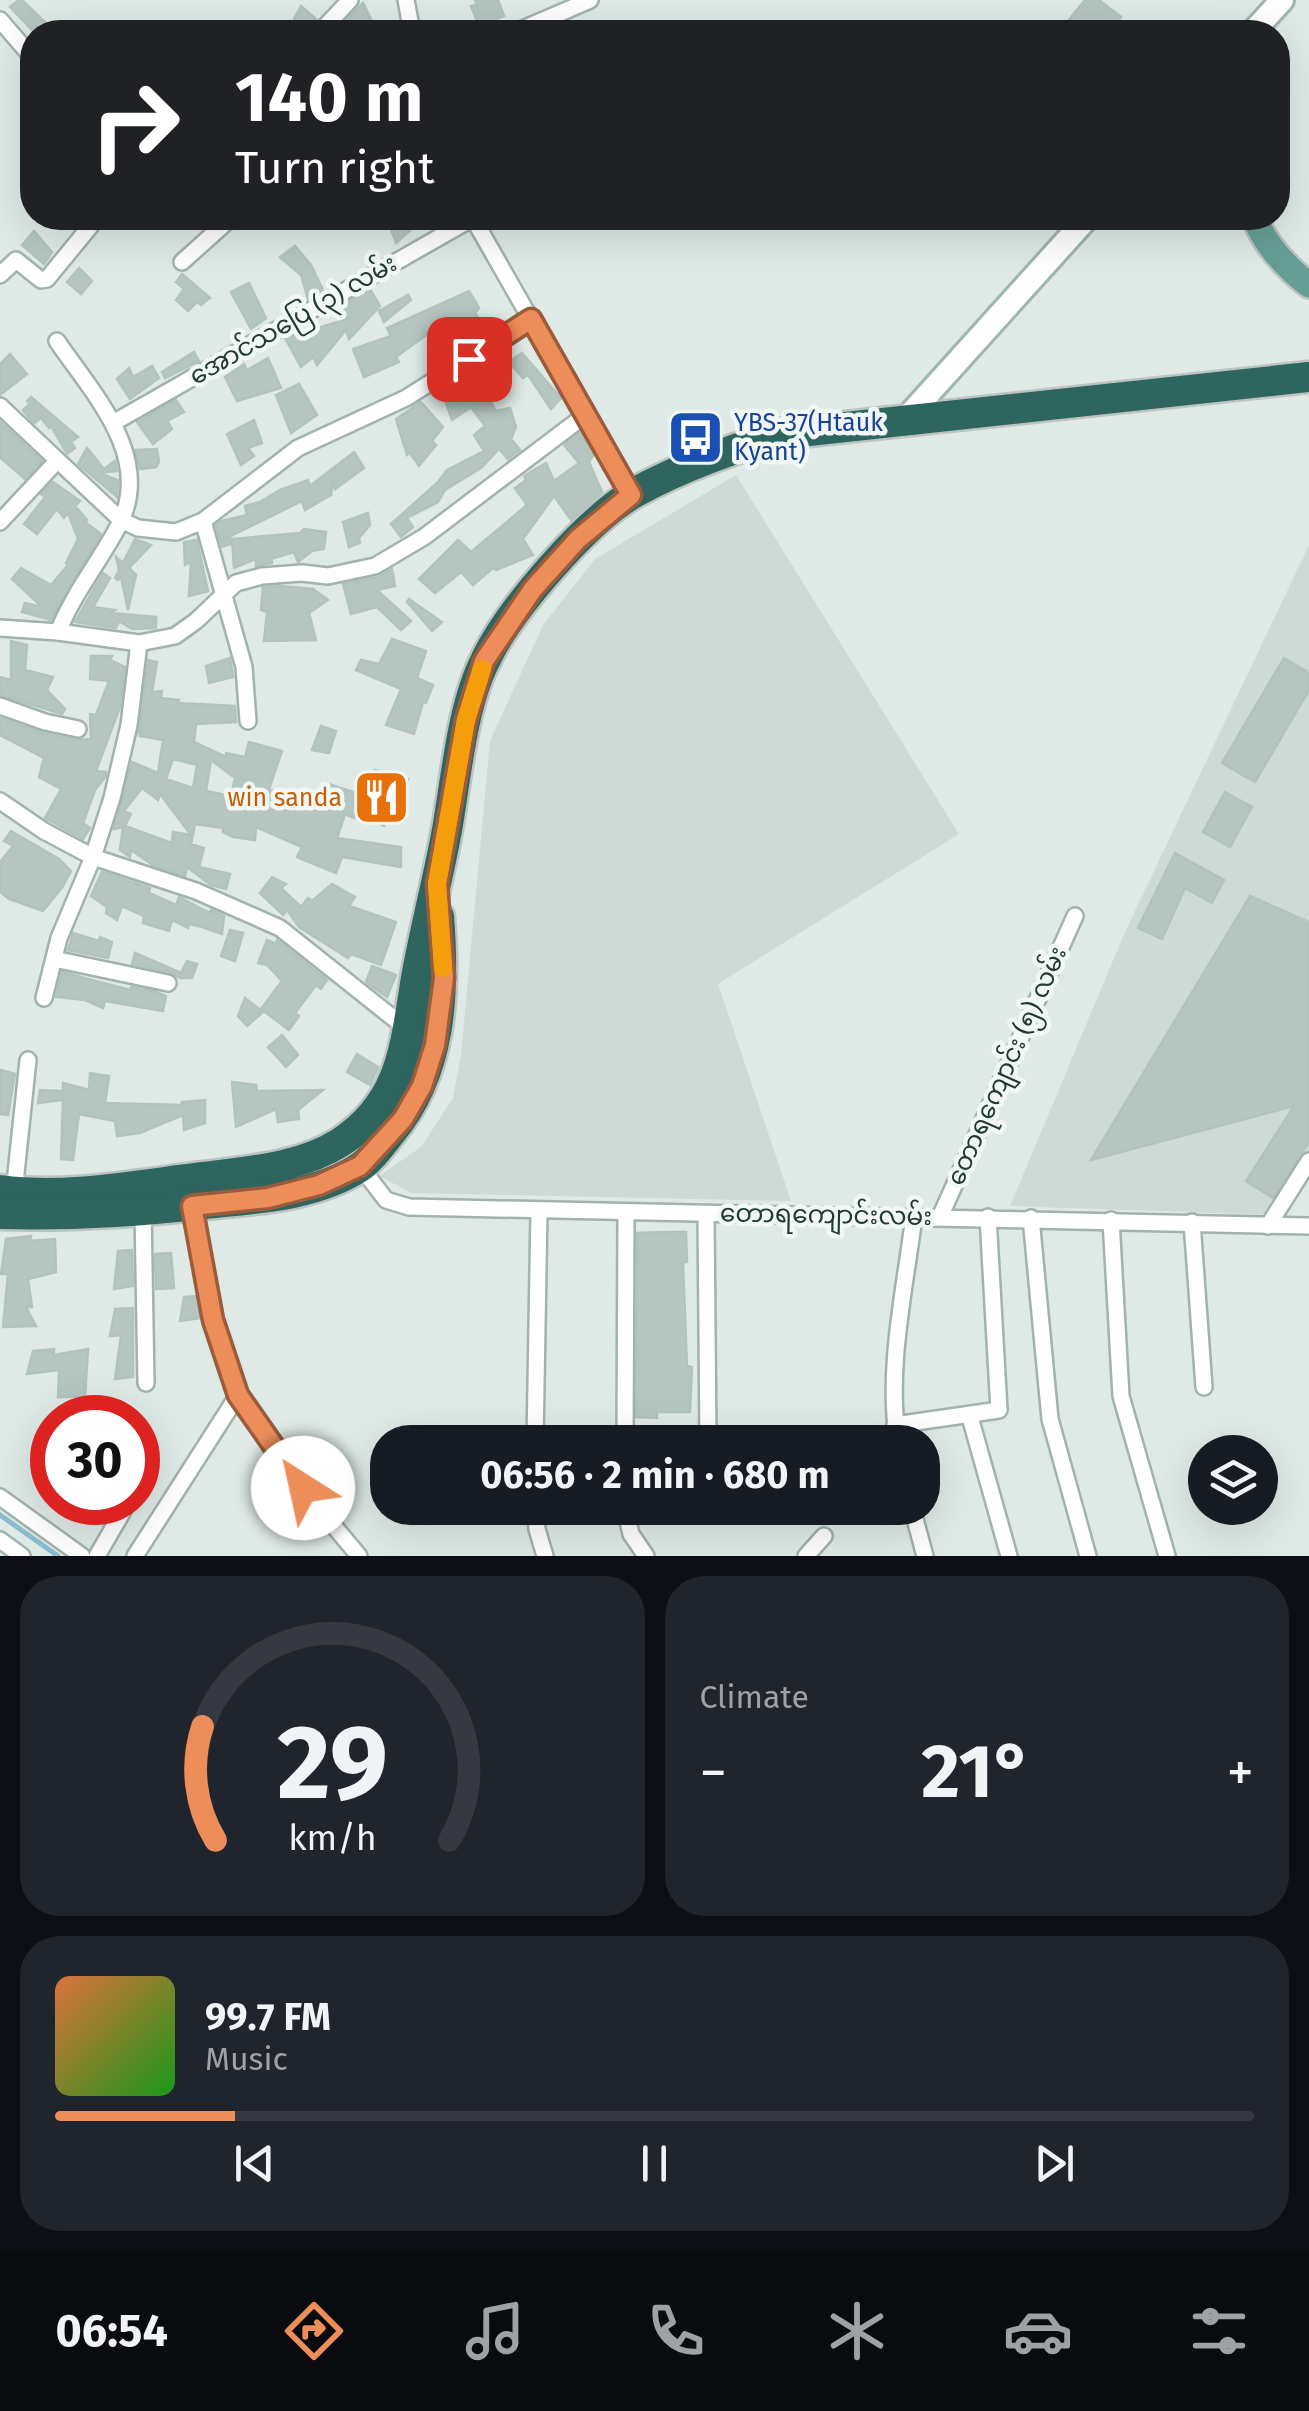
<!DOCTYPE html>
<meta charset="utf-8">
<style>
:root{--surface:#171b24;--page:#20242c;--text:#f1f3f6;--muted:#9ea1a6;--line:#363941;--accent:#ed8d5a}
body{margin:0;font-family:"Fira Sans","Noto Sans Myanmar",sans-serif;background:var(--page);color:var(--text);height:100vh;display:flex;flex-direction:column;font-size:38px;white-space:nowrap}
*{box-sizing:border-box;margin:0}
p{font-size:32px;color:var(--muted)}
.icon{flex:none;width:55px;height:55px;fill:none;stroke:currentColor;stroke-width:2;stroke-linecap:round;stroke-linejoin:round}
.map{position:relative;height:1556px;overflow:hidden}
.drawer{display:flex;flex-direction:column;gap:20px;padding:20px;background:#0d0f14;flex:1}
.drawer>*{flex:none}
.banner{position:absolute;left:20px;top:20px;width:1270px;height:210px;border-radius:40px;box-shadow:0 10px 40px #0002;background:#202124;color:#fff;overflow:hidden}
.buttons{position:absolute;left:1188px;top:1435px;display:grid;gap:20px}
.buttons a{display:grid;place-items:center;width:90px;height:90px;border-radius:50%;background:var(--surface);box-shadow:0 10px 40px #0002;font-size:50px}
.speed{position:absolute;left:30px;top:1395px;display:flex;gap:20px;font-size:50px;font-weight:700;text-align:center}
.speed>*{display:grid;place-content:center;width:130px;height:130px;border-radius:50%;background:var(--surface);box-shadow:0 10px 40px #0002;line-height:1}
.speed .limit{border:15px solid #d22;background:#fff;color:#111}
.pin{position:absolute;display:grid;place-items:center;width:85px;height:85px;color:#fff;margin:-42px;border-radius:20px;box-shadow:0 5px 15px #0006}
.me{position:absolute;width:110px;margin:-55px;rotate:325deg;stroke-linejoin:round;filter:drop-shadow(0 0 8px #0008)}
.turn{display:flex;align-items:center;gap:35px;height:210px;padding:0 50px;font-size:45px}
.turn .icon{width:130px;height:130px;stroke-width:2.5}
.turn b{display:block;font-size:70px;line-height:85px}
.big{font-size:75px;font-weight:700;line-height:1.1}
.drawer .widget{flex:1;display:flex;flex-direction:column;justify-content:center;gap:15px;min-width:0;padding:0 35px;border-radius:40px;background:var(--page)}
.drawer .dial{align-items:center;gap:0}
.dial svg{height:260px;overflow:visible;fill:none;stroke:var(--line);stroke-width:7;stroke-linecap:round;text-anchor:middle}
.dial text{fill:var(--text);stroke:none}
.song{display:flex;align-items:center;gap:30px}
.cover{width:120px;height:120px;border-radius:15px;background:linear-gradient(135deg,hsl(20 70% 55%),hsl(120 70% 35%))}
.played{height:10px;border-radius:5px;background:linear-gradient(90deg,var(--accent) 15%,var(--line) 15%)}
.keys{display:flex;justify-content:space-around;direction:ltr}
.heat{display:flex;justify-content:space-between;align-items:center;font-size:55px;direction:ltr}
.drawer .tiles{flex:1;display:grid;gap:20px;grid-template-columns:1fr 1fr}
.widget:last-child{grid-column:span 2}
.trip{position:absolute;left:370px;top:1425px;width:570px;height:100px;border-radius:40px;background:var(--surface);box-shadow:0 10px 40px #0002;font-weight:700;line-height:100px;text-align:center}
.dock{display:flex;height:160px;justify-content:space-around;align-items:center;background:#090b0e;color:var(--muted)}
.dock .icon{width:70px;height:70px}
.dock .selected{color:var(--accent)}
.dock b{font-size:45px;color:var(--text)}
.map>svg:first-child{display:block}
</style>
<div class="map">
<svg width="1309" height="1556" viewBox="0 0 1309 1556">
<rect width="100%" height="100%" fill="#dfeae6"/>
<!-- built -->
<g fill="#cedad5">
<polygon points="736,475 959,834 718,984 791,1201 412,1193 379,1176 421,1147 453,1098 461,1055 490,741 543,625 595,559"/>
<polygon points="1309,545 1309,1155 1272,1215 1010,1206 1125,932"/>
</g>
<g fill="none" stroke-linecap="round" stroke-linejoin="round">
<!-- stream -->
<polyline stroke="#88bcce" stroke-width="5" points="0,1515 58,1556"/>
</g>
<!-- building -->
<g fill="#b5c5c0" stroke="#b2c3be" stroke-width="2.5" fill-rule="evenodd">
<polygon points="19,0 22,0 55,32 34,32 10,7"/>
<polygon points="475,0 498,0 504,16 479,26 471,6 477,5"/>
<polygon points="1085,0 1099,0 1121,17 1109,32 1059,32"/>
<polygon points="363,3 371,19 360,32 335,32"/>
<polygon points="301,6 316,19 309,32 288,32 298,22 294,19"/>
<polygon points="387,218 424,218 396,243"/>
<polygon points="34,231 52,252 44,264 22,245"/>
<polygon points="295,246 311,265 323,290 308,299 301,275 280,257"/>
<polygon points="79,268 92,281 81,294 67,282"/>
<polygon points="182,274 210,298 201,305 197,302 188,311 176,300 184,289 176,282"/>
<polygon points="249,283 266,318 251,329 231,292"/>
<polygon points="370,289 380,306 349,339 346,330 317,365 313,357 301,367 285,338 295,332 297,334 348,319 341,306"/>
<polygon points="469,291 479,308 475,313 485,330 476,337 468,323 460,334 455,327 436,344 429,333 396,357 399,362 364,377 353,349 391,336 387,328"/>
<polygon points="408,295 411,300 384,322 379,311"/>
<polygon points="194,352 199,361 165,378 162,372"/>
<polygon points="522,353 561,398 551,409 528,375 523,378 509,362"/>
<polygon points="10,354 27,374 0,395 0,364"/>
<polygon points="268,358 281,388 237,401 225,377 244,364 247,370"/>
<polygon points="152,366 159,378 130,399 117,379 129,368 133,377"/>
<polygon points="480,369 496,385 486,394 496,411 510,408 516,427 511,439 520,450 508,459 499,449 481,468 445,490 438,502 407,518 413,527 401,537 391,524 438,482 447,470 484,451 474,435 485,426 471,407 452,420 445,400 469,386 461,379"/>
<polygon points="299,384 317,415 291,433 276,395"/>
<polygon points="31,397 78,437 71,442 75,448 67,454 51,426 49,428 41,418 35,423 31,420 23,410 30,404 27,401"/>
<polygon points="176,400 184,412 167,421 172,429 153,444 137,422"/>
<polygon points="421,402 443,427 432,441 436,445 419,466 410,453 407,455 396,419"/>
<polygon points="254,420 262,443 248,448 254,456 241,465 227,434"/>
<polygon points="0,422 42,461 25,479 0,457"/>
<polygon points="580,433 594,454 589,462 602,492 571,520 554,496 523,539 533,555 496,570 493,568 473,585 461,572 435,593 419,579 458,540 471,552 527,505 515,488 526,480 524,476 546,463 554,481 579,463 564,445"/>
<polygon points="87,448 104,469 115,461 117,471 99,473 118,480 117,497 78,464"/>
<polygon points="157,449 159,462 156,467 140,469 135,450"/>
<polygon points="354,452 364,468 335,489 333,480 331,495 305,510 302,501 223,540 230,539 231,544 222,547 216,525 222,521 247,515 245,506 260,502 280,490 308,480 310,486"/>
<polygon points="53,482 80,501 75,506 87,520 85,522 101,534 51,620 22,612 25,603 42,607 12,579 21,568 51,585 68,565 66,563 78,539 68,513 64,518 57,509 37,534 24,524 45,497 41,494"/>
<polygon points="368,513 370,525 359,538 360,543 349,547 343,522"/>
<polygon points="304,529 326,532 324,549 312,551 298,562 294,552 271,559 272,563 256,566 256,559 234,568 232,539 300,533"/>
<polygon points="135,539 151,545 129,568 136,575 128,610 121,577 118,580 115,578 119,570 116,557 123,563"/>
<polygon points="197,540 208,591 189,596 191,562 185,565 184,542"/>
<polygon points="392,569 395,586 377,590 411,621 401,630 377,607 351,614 343,584 378,577"/>
<polygon points="103,573 110,578 93,607 115,610 111,613 156,617 156,628 132,629 119,621 116,628 75,622"/>
<polygon points="281,586 313,589 328,600 309,613 316,640 264,641 267,612 261,610 263,587"/>
<polygon points="409,599 442,622 432,631 407,602"/>
<polygon points="392,639 426,651 417,678 433,685 426,703 423,702 414,734 386,725 401,689 356,670 361,660 379,664"/>
<polygon points="11,641 27,645 25,670 53,677 47,690 65,709 62,714 0,695 0,677 11,680"/>
<polygon points="91,656 112,656 110,660 125,667 120,707 96,771 106,772 106,776 95,790 83,823 90,828 83,839 45,818 61,789 39,777 44,758 0,735 0,718 42,733 76,740 91,739 90,714 96,715 109,681 90,679"/>
<polygon points="230,658 233,677 209,683 206,666"/>
<polygon points="1284,658 1309,673 1309,690 1255,782 1222,763"/>
<path d="M 148,660 L 157,662 L 152,692 L 162,691 L 161,698 L 179,700 L 178,703 L 235,706 L 236,722 L 196,724 L 194,742 L 226,757 L 226,753 L 245,757 L 249,742 L 282,751 L 269,789 L 321,806 L 329,784 L 365,796 L 375,770 L 408,779 L 400,804 L 384,826 L 357,812 L 354,818 L 345,814 L 337,838 L 401,847 L 401,867 L 342,857 L 336,873 L 297,857 L 302,847 L 256,827 L 255,840 L 233,837 L 223,832 L 223,828 L 195,824 L 191,844 L 204,848 L 199,867 L 230,874 L 226,889 L 211,885 L 187,867 L 185,876 L 153,865 L 131,850 L 130,857 L 120,850 L 123,827 L 114,829 L 132,762 L 158,773 L 163,740 L 140,736 L 142,728 L 139,732 ZM 173,759 L 197,765 L 193,788 L 166,779 ZM 211,760 L 235,778 L 231,796 L 206,791 ZM 142,788 L 158,800 L 160,794 L 191,835 L 173,832 L 172,843 L 125,826 L 131,814 L 124,811 Z"/>
<polygon points="321,726 336,731 329,753 312,750"/>
<polygon points="1225,792 1252,807 1230,847 1203,832"/>
<polygon points="11,831 59,859 71,871 63,886 43,911 9,899 0,892 0,862 13,846 4,841"/>
<polygon points="1175,853 1224,880 1212,903 1185,888 1162,939 1138,928"/>
<polygon points="102,872 150,888 149,893 176,905 179,897 210,913 211,910 224,916 222,934 202,927 189,924 188,928 172,920 169,931 143,923 144,916 122,906 117,920 106,913 107,907 91,896"/>
<polygon points="272,877 286,884 281,888 301,907 308,898 312,901 332,884 355,897 349,906 396,922 381,965 351,954 348,958 299,927 287,910 283,915 260,893"/>
<polygon points="1250,896 1309,922 1309,1142 1273,1198 1246,1181 1294,1106 1091,1160"/>
<polygon points="230,930 243,933 235,961 221,956"/>
<polygon points="73,933 99,941 100,937 112,942 108,958 68,950"/>
<polygon points="267,940 276,944 277,940 327,980 321,989 316,985 295,1013 299,1016 289,1030 261,1009 282,981 267,965 258,963"/>
<polygon points="135,953 181,973 187,961 197,964 192,978 180,978 170,972 132,964"/>
<polygon points="372,966 396,975 387,997 366,982"/>
<polygon points="62,972 130,990 131,987 154,991 166,996 163,1011 105,1001 103,1008 85,1000 56,997"/>
<polygon points="245,998 263,1012 247,1026 238,1016"/>
<polygon points="282,1035 298,1055 286,1067 268,1047"/>
<polygon points="357,1054 378,1067 370,1085 347,1072"/>
<polygon points="1,1070 15,1074 8,1115 0,1114"/>
<polygon points="90,1073 109,1076 105,1103 183,1105 182,1102 205,1100 205,1123 184,1130 183,1115 140,1133 117,1136 115,1121 79,1114 73,1160 61,1159 63,1100 38,1103 40,1090 63,1091 63,1083 89,1090"/>
<polygon points="232,1082 256,1085 257,1091 323,1090 298,1110 299,1119 278,1122 276,1109 236,1127"/>
<polygon points="668,1232 686,1232 687,1262 683,1262 687,1366 692,1367 690,1412 657,1412 657,1418 636,1417 637,1233"/>
<polygon points="31,1236 30,1241 55,1239 56,1272 28,1279 32,1307 26,1307 36,1326 3,1327 8,1274 1,1274 6,1239"/>
<polygon points="132,1250 133,1286 114,1289 118,1251"/>
<polygon points="171,1253 174,1288 156,1289 155,1254"/>
<polygon points="197,1296 201,1318 180,1321 184,1297"/>
<polygon points="133,1308 133,1377 115,1379 121,1335 110,1336 115,1309"/>
<polygon points="54,1349 54,1355 88,1349 85,1397 58,1397 59,1370 27,1374 33,1351"/>
</g>
<g fill="none" stroke-linecap="round" stroke-linejoin="round">
<defs>
<g id="street">
<polyline points="406,0 412,32"/>
<polyline points="0,20 32,57"/>
<polyline points="320,32 350,0"/>
<polyline points="516,32 590,0"/>
<polyline points="473,218 631,495"/>
<polyline points="182,262 231,218"/>
<polyline points="0,275 16,260 41,280 47,279 97,218"/>
<path d="M 57,341 C 92,393 153,455 120,523 C 101,560 74,592 58,632"/>
<polyline points="0,406 121,520 138,528 176,532 203,521 298,448 406,398 531,319"/>
<polyline points="113,423 473,218"/>
<polyline points="203,521 244,667 248,721"/>
<polyline points="0,522 56,462"/>
<polyline points="0,628 58,632 139,643 175,636 196,621 236,583 262,576 302,573 328,576 375,566 424,537 584,416"/>
<polyline points="0,706 45,722 78,729"/>
<polyline points="0,801 44,831 93,857 196,891 280,928 407,1029"/>
<polyline points="54,959 168,983"/>
<polyline points="44,998 59,938 93,857 112,798 129,725 139,643"/>
<polyline points="360,1166 386,1200 409,1207 1309,1226"/>
<polyline points="14,1192 28,1060"/>
<polyline points="192,1206 213,1320 238,1395 303,1489 359,1556"/>
<polyline points="143,1211 146,1383"/>
<polyline points="706,1214 708,1442"/>
<polyline points="940,1217 1075,916"/>
<polyline points="1031,1218 1050,1419 1088,1556"/>
<polyline points="1111,1220 1121,1396 1167,1556"/>
<polyline points="1192,1222 1204,1387"/>
<polyline points="1268,1226 1309,1161"/>
<polyline points="970,1417 1009,1556"/>
<polyline points="895,1425 999,1410 988,1217"/>
<polyline points="535,1442 539,1211"/>
<polyline points="625,1442 626,1213"/>
<path d="M 898,1442 C 886,1370 905,1289 914,1216"/>
<polyline points="0,1497 82,1556"/>
<polyline points="535,1508 537,1529 545,1556"/>
<polyline points="625,1508 631,1534 646,1556"/>
<polyline points="912,1508 925,1556"/>
<polyline points="0,1540 22,1556"/>
<polyline points="97,1556 123,1511 122,1502"/>
<polyline points="135,1556 238,1395"/>
<polyline points="806,1556 824,1536"/>
</g>
<g id="secondary">
<polyline points="1253,32 1282,0"/>
<polyline points="902,423 1087,218"/>
</g>
<path id="primary" d="M 1255,218 C 1265,245 1286,267 1309,285"/>
<g id="highway">
<path d="M 0,1190 C 67,1199 136,1185 203,1177 C 248,1171 301,1168 341,1142 C 403,1101 405,1044 416,978 C 425,928 438,879 447,830 C 456,779 462,706 485,661 C 509,610 586,521 634,493 C 681,467 730,450 781,434 L 1309,377"/>
<path d="M 0,1214 C 72,1216 134,1212 205,1204 C 256,1199 316,1196 360,1167 C 372,1159 382,1144 391,1133 C 442,1072 445,993 439,917"/>
</g>
</defs>
<!-- street casing -->
<use href="#street" stroke="#a2b2ad" stroke-width="20"/>
<!-- secondary casing -->
<use href="#secondary" stroke="#9fb5af" stroke-width="28"/>
<!-- primary casing -->
<use href="#primary" stroke="#bcc4c2" stroke-width="30"/>
<!-- highway casing -->
<use href="#highway" stroke="#bcc4c2" stroke-width="35"/>
<!-- street -->
<use href="#street" stroke="#fff" stroke-width="15"/>
<!-- secondary -->
<use href="#secondary" stroke="#fff" stroke-width="22"/>
<!-- primary -->
<use href="#primary" stroke="#659e95" stroke-width="25"/>
<!-- highway -->
<use href="#highway" stroke="#2e655f" stroke-width="30"/>
</g>
<g fill="none" stroke-linecap="round" stroke-linejoin="round">
<defs>
<polyline id="route" points="303,1488 238,1395 213,1320 192,1206 268,1198 319,1185 360,1166 403,1119 422,1086 435,1045 444,978 437,884 466,720 484,661 533,589 578,539 631,495 531,319 469,359"/>
</defs>
<!-- route casing -->
<use href="#route" stroke="#9a5c3a" stroke-width="25"/>
<!-- route -->
<use href="#route" stroke="#ed8d5a" stroke-width="18"/>
<!-- slow -->
<polyline stroke="#f59e0b" stroke-width="18" points="443,968 437,884 466,720 482,669"/>
</g>
<!-- icons -->
<defs>
<symbol id="bus-square" viewBox="-11 -11 22 22"><rect x="-9" y="-9" width="18" height="18" rx="4" fill="#1a4fb4" stroke="#f0f7f4"/><path d="M-5-6H5V4H4V6H2V4H-2V6H-4V4H-5ZM-3.5-4V0h7V-4ZM-3.5 1.2v1.5H-2V1.2ZM2 1.2v1.5H3.5V1.2Z" fill="#fff"/></symbol>
<symbol id="restaurant-square" viewBox="-11 -11 22 22"><rect x="-9" y="-9" width="18" height="18" rx="4" fill="#e8710a" stroke="#f0f7f4"/><path d="M-5-6h1v4h1v-4h1v4h1v-4h1v5L-1.5 .5V6h-2V.5L-5-1ZM5-6V6H3V1.5H1.5Q1.5-4 5-6Z" fill="#fff"/></symbol>
</defs>
<g fill-rule="evenodd">
<use href="#bus-square" x="664" y="406" width="63" height="63"/>
<use href="#restaurant-square" x="350" y="766" width="63" height="63"/>
</g>
<g text-anchor="middle" dominant-baseline="central" stroke-width="9" stroke-linejoin="round" paint-order="stroke">
<!-- street labels -->
<g font-size="25" fill="#213a35" stroke="#f0f7f4">
<text transform="translate(293 320) rotate(-30)">အောင်သပြေ (၃) လမ်း</text>
<text transform="translate(1007 1066) rotate(-66)">တောရကျောင်း (၅) လမ်း</text>
<text transform="translate(826 1215) rotate(1)">တောရကျောင်းလမ်း</text>
</g>
<!-- transit labels -->
<g font-size="25" fill="#164399" stroke="#f0f7f4" text-anchor="start">
<text x="734" y="423">YBS-37(Htauk<tspan x="734" dy="29">Kyant)</tspan></text>
</g>
<!-- food labels -->
<g font-size="25" fill="#c56008" stroke="#f0f7f4" text-anchor="end">
<text x="342" y="798">win sanda</text>
</g>
</g>
</svg>
<div class="buttons">
<a><svg class="icon" aria-label="layers" viewBox="0 0 24 24"><path d="M12 4l9 5-9 5-9-5zM3 14l9 5 9-5"/></svg></a>
</div>
<div class="speed"><div class="limit">30</div></div>
<div class="pin" style="left:469px;top:359px;background:#d93025"><svg class="icon" aria-label="arrive" viewBox="0 0 24 24"><path d="M6 21V4h12l-3 4 3 4H6"/></svg></div>
<svg class="me" style="left:303px;top:1488px" viewBox="-20 -20 40 40"><circle r="19" fill="#fff"/><path d="M0-13L10 11 0 6-10 11z" fill="#ed8d5a"/></svg>
<div class="trip">06:56 · 2 min · 680 m</div>
<div class="banner">
<div class="turn"><svg class="icon" aria-label="right" viewBox="0 0 24 24"><path d="M7 20v-9h11M14 6l5 5-5 5"/></svg><div><b>140 m</b>Turn right</div></div>
</div>
</div>
<section class="drawer">
<div class="tiles">
<div class="widget dial"><svg viewBox="0 0 100 80">
<path d="M14 69A42 42 0 1 1 86 69"/>
<path d="M14 69A42 42 0 0 1 10 34" stroke="#ed8d5a"/>
<text x="50" y="56" font-size="32" font-weight="700">29</text>
<text x="50" y="72" font-size="11">km/h</text>
</svg></div>
<div class="widget"><p>Climate</p>
<div class="heat"><a>−</a><b class="big">21°</b><a>+</a></div>
</div>
<div class="widget">
<div class="song"><i class="cover"></i><div><b>99.7 FM</b><p>Music</p></div></div>
<div class="played"></div>
<div class="keys"><svg class="icon" aria-label="previous" viewBox="0 0 24 24"><path d="M18 5L8 12l10 7zM5 5v14"/></svg><svg class="icon" aria-label="pause" viewBox="0 0 24 24"><path d="M8 5v14M16 5v14"/></svg><svg class="icon" aria-label="next" viewBox="0 0 24 24"><path d="M6 5l10 7-10 7zM19 5v14"/></svg></div>
</div>
</div>
</section>
<nav class="dock">
<b>06:54</b>
<svg class="icon selected" aria-label="directions" viewBox="0 0 24 24"><path d="M12 3l9 9-9 9-9-9zM9 14v-3h6M13 9l2 2-2 2"/></svg>
<svg class="icon" aria-label="music" viewBox="0 0 24 24"><path d="M9 18V5l10-2v13"/><circle cx="6" cy="18" r="3"/><circle cx="16" cy="16" r="3"/></svg>
<svg class="icon" aria-label="phone" viewBox="0 0 24 24"><path d="M5 4h4l2 5-3 2q2 4 5 5l2-3 5 2v4C11 20 4 13 5 4z"/></svg>
<svg class="icon" aria-label="climate" viewBox="0 0 24 24"><path d="M12 3v18M4 7l16 10M4 17L20 7"/></svg>
<svg class="icon" aria-label="car" viewBox="0 0 24 24"><path d="M5 17H2v-5l4-1 3-4h7l3 4 3 1v5h-3M9 17h6M6 11h13"/><circle cx="7" cy="17" r="2"/><circle cx="17" cy="17" r="2"/></svg>
<svg class="icon" aria-label="filters" viewBox="0 0 24 24"><path d="M4 7h16M4 17h16"/><circle cx="9" cy="7" r="2"/><circle cx="15" cy="17" r="2"/></svg>
</nav>
